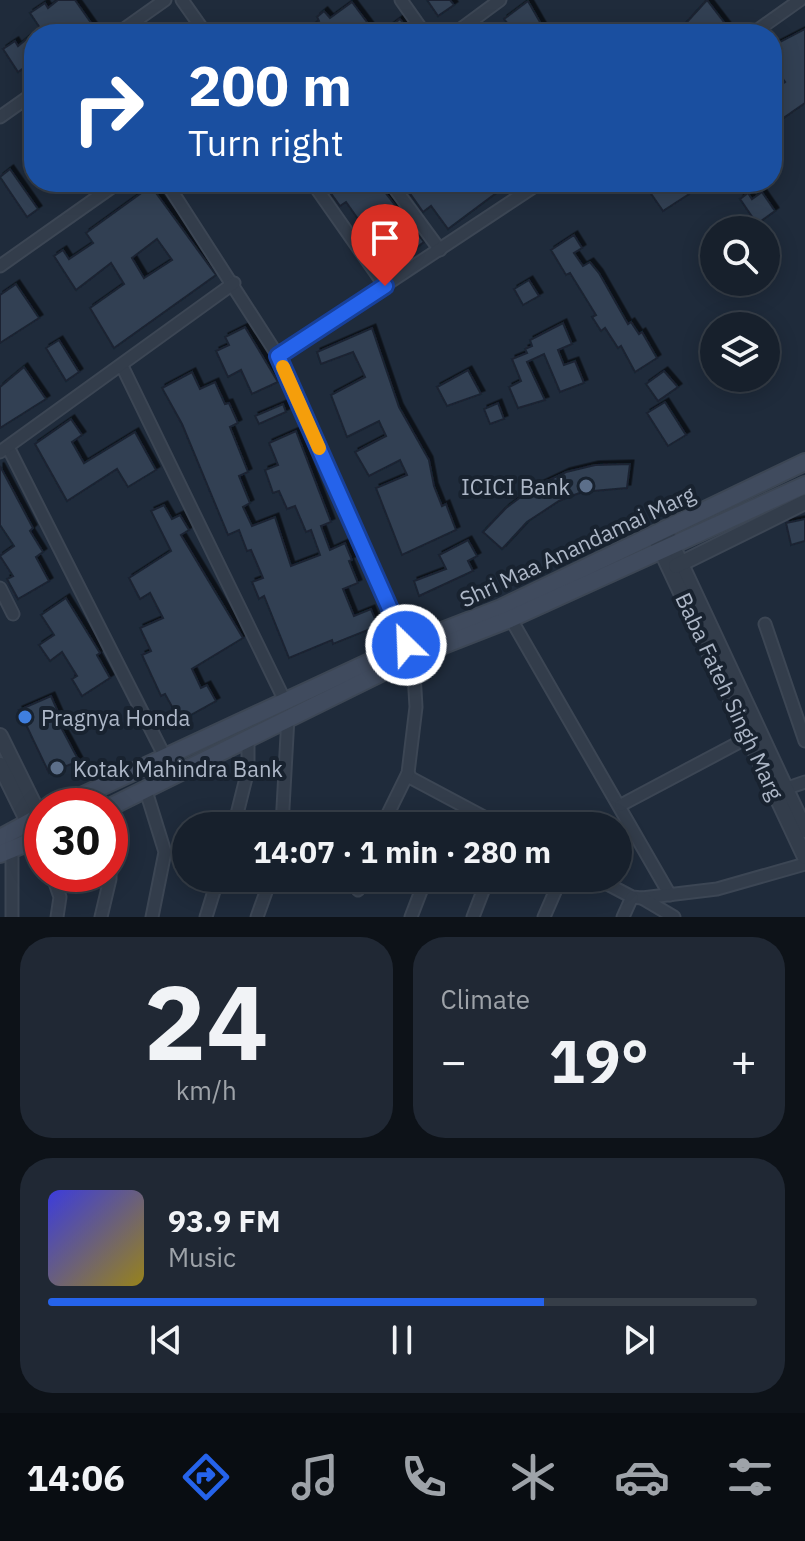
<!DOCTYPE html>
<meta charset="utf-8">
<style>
:root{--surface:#17202c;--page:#202834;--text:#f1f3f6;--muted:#9ea3a9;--line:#363e48;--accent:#2563eb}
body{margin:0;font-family:"IBM Plex Sans",sans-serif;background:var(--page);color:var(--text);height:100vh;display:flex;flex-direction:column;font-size:30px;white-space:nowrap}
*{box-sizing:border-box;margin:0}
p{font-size:26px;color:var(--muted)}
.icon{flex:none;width:44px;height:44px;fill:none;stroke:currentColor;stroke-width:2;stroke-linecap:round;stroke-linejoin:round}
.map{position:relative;height:917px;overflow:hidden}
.side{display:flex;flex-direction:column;gap:20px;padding:20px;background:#0d1218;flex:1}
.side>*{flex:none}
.guide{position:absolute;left:24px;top:24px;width:758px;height:168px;border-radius:32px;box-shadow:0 4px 20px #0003,0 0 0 2px var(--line);background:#1a4fa0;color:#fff;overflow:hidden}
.controls{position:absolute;left:700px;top:216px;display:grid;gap:16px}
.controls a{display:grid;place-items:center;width:80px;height:80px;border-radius:50%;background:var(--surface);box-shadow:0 4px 20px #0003,0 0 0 2px var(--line);font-size:40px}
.speed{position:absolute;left:24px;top:788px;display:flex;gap:16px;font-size:40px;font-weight:700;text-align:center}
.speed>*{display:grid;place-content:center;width:104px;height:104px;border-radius:50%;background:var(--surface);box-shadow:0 4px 20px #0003,0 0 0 2px var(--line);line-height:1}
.speed .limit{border:12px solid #d22;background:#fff;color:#111}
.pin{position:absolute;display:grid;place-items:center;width:68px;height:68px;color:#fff;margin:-82px -34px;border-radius:50% 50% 50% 0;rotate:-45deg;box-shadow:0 0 8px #0007}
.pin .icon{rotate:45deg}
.me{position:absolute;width:88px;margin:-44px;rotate:336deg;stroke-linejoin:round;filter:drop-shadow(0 0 6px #0008)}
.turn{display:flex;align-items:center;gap:28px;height:168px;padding:0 32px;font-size:36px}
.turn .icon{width:104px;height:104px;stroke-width:2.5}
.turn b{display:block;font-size:56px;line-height:68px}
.big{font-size:60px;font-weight:700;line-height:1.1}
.side .widget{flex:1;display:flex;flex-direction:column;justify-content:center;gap:12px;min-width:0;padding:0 28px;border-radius:32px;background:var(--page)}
.side .dial{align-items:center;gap:0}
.dial b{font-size:104px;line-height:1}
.song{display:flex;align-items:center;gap:24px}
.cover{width:96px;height:96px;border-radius:12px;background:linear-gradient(135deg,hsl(240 70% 55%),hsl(50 70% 35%))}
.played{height:8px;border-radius:4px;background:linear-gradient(90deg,var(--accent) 70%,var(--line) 70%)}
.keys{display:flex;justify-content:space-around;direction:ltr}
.heat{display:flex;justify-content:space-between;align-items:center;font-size:44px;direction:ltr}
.side .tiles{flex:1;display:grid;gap:20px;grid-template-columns:1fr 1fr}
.widget:last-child{grid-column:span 2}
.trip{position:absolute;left:172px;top:812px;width:460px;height:80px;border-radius:40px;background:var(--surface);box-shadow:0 4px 20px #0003,0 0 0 2px var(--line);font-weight:700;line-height:80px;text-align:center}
.dock{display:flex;height:128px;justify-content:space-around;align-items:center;background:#090d12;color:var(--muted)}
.dock .icon{width:56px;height:56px}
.dock .on{color:var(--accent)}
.dock b{font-size:36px;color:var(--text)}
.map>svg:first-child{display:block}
</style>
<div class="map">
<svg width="805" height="917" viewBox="0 0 805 917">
<defs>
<filter id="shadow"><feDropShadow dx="3.5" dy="-3.5" stdDeviation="0" flood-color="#0009"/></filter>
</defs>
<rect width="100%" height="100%" fill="#1f2b3b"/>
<!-- building -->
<g fill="#313f52" stroke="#1a2431" stroke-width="2" fill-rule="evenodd" filter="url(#shadow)">
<polygon points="58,0 75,0 94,27 84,34 34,34 34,61 18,72 3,49 15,41 18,46 40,28 30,13 45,3 48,8"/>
<polygon points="427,0 450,0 454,5 438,16"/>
<polygon points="707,0 727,26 716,34 676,34"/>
<polygon points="528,1 544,29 537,34 516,34 504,19"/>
<polygon points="352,2 376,34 303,34 319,21 317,17 324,11 330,18"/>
<polygon points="400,19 408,29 402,34 380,34"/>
<polygon points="805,29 805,103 772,126 772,91 785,82 772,63 772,46"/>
<polygon points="10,169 38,209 27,217 0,177"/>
<polygon points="334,182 377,182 424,242 387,270 365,241 370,237 358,219 346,202 340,206 327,188"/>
<polygon points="402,182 498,182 503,188 448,229 431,206 423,212"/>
<polygon points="656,182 697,182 700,187 663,211 647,188"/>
<path d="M 151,186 L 216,275 L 114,348 L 90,308 L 124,284 L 111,263 L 76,290 L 54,256 L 63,250 L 69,259 L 93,243 L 86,233 ZM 157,239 L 172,260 L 144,278 L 132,258 Z"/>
<polygon points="762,192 775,211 757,224 740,199 748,193 752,199"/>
<polygon points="574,235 582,248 574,253 583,266 590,262 599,273 628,324 631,322 639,334 642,332 657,358 635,372 621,346 618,348 605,328 601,331 592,317 596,315 570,273 566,275 551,250"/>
<polygon points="529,280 539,296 523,305 514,289"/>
<polygon points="16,284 39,318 0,343 0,295"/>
<polygon points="563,323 572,344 558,350 564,365 575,361 584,383 560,392 544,354 527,362 545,400 518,408 509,387 521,381 512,359 527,353 525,349 532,346 530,340"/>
<polygon points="245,327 278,382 252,394 241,370 228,377 216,351 229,345 225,337"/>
<polygon points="372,328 399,407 429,460 434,486 442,506 446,504 456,530 402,555 376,488 407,475 400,460 369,476 355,452 386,436 379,421 347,437 331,395 365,377 353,352 321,364 317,352"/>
<polygon points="59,340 79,372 66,381 46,348"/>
<polygon points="24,367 46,399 0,428 0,387"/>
<polygon points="468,370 481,394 447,406 437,387"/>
<polygon points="664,371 678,387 658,401 646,384"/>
<polygon points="192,372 200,389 215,382 225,404 229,403 238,423 230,427 248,472 239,476 250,503 243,507 252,526 275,517 291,566 320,555 311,530 306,532 295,506 287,509 279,491 273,493 265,470 278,465 269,443 296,431 331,522 321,526 330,550 345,543 352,560 349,561 358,583 343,589 354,616 371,609 378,626 333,644 332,640 289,658 264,596 259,599 252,582 263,578 251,550 247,551 239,530 228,535 182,424 162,388"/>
<polygon points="665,402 686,435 668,446 647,413"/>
<polygon points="498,403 504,419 490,424 484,409"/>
<polygon points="283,404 286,412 259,424 255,416"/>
<polygon points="71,419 82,435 72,442 84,463 135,432 156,470 128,487 117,469 67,501 35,444"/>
<polygon points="630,464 627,488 582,492 559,501 527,522 502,549 483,532 506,508 534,487 566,472 595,465"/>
<polygon points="0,466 33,528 30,531 43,552 36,557 49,581 18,599 7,579 13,576 0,556 14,546 0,525"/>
<polygon points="164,505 172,519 180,515 189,530 181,535 243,638 192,669 201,688 207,685 216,701 180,721 165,694 161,696 142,655 151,651 140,628 163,618 150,593 140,599 129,578 171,551 151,511"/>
<polygon points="805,519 805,541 791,545 786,523"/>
<polygon points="468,540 477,556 468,561 473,571 419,596 414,581 446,569 439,555"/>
<polygon points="66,598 100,653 97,655 110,678 82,696 72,679 77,676 62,652 50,661 39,645 54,635 41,615"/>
<polygon points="51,696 59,714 55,716 79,761 49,773 19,710"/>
</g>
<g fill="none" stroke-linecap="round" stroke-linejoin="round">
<defs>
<g id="minor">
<polyline points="182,0 206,34"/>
<polyline points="401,0 425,34"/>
<polyline points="117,34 165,0"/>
<polyline points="454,34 500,0"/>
<polyline points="752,34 800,0"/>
<polyline points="0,117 34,93"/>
<polyline points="166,182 278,356 406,645"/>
<polyline points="312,182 385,286"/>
<polyline points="390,182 440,250"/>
<polyline points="0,266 119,182"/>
<polyline points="278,356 541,182"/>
<polyline points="122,366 285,701"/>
<polyline points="8,447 165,757"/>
<polyline points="0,452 234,283"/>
<polyline points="0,588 13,614"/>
<polyline points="508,614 670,895"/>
<polyline points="765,624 805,741"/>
<polyline points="408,773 411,778 501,826"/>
<polyline points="146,791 165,852 152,917"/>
<polyline points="779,791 805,782"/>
<polyline points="621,805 749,737"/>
<polyline points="234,826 248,770 248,738"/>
<polyline points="282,826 288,717"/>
<polyline points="382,826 408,773 416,707 413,657"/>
<polyline points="36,840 42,853"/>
<polyline points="12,849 12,917"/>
<polyline points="52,874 60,897 57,917"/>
<polyline points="596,878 632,897 642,898 717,889 805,864"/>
<polyline points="358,890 363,878"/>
<polyline points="642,898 674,917"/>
<polyline points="101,917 110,879 110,849"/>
<polyline points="206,917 218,878"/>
<polyline points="257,917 271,878"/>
<polyline points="411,917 426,878"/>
<polyline points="473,917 488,878"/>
<polyline points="544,917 561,878"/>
<polyline points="623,917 632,897"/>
</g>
<g id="tertiary">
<polyline points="665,530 805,830"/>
<polyline points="654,535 805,857"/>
<polyline points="676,566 805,502"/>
<polyline points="0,736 42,821"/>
<polyline points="0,765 33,832"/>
</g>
<g id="secondary">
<polyline points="60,806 406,645 501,608 805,462"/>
<polyline points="110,807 413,657 510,619 805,485"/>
<polyline points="0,838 42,815"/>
<polyline points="0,854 42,837"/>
</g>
</defs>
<!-- minor casing -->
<use href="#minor" stroke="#3c4654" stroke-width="15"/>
<!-- tertiary casing -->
<use href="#tertiary" stroke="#3c4654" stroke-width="18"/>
<!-- secondary casing -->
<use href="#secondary" stroke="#3c4654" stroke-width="20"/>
<!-- minor -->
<use href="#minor" stroke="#333d4b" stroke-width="11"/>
<!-- tertiary -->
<use href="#tertiary" stroke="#333d4b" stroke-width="14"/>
<!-- secondary -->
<use href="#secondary" stroke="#404b5e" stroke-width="16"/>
</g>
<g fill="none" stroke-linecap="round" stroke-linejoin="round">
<defs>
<polyline id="route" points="385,286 278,356 406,645"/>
</defs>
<!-- route casing -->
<use href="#route" stroke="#184099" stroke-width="20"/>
<!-- route -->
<use href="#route" stroke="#2563eb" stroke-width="14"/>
<!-- slow -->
<polyline stroke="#f59e0b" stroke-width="14" points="283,367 319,448"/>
</g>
<!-- markers -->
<g fill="#5c6f8a" stroke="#18222f" stroke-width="3">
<circle cx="586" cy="486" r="8"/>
<circle cx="57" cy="768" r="8"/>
</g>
<circle fill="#3f7fe0" stroke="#18222f" stroke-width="3" cx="25" cy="717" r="8"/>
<g text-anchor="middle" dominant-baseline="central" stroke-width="8" stroke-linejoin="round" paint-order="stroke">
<!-- poi labels -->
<g font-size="22" fill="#adb7c7" stroke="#18222f" text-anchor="start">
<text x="570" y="486" text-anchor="end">ICICI Bank</text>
<text x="41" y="717">Pragnya Honda</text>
<text x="73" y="768">Kotak Mahindra Bank</text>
</g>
<!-- street labels -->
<g font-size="22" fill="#adb7c7" stroke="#18222f">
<text transform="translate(577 546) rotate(-25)">Shri Maa Anandamai Marg</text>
<text transform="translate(730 696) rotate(65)">Baba Fateh Singh Marg</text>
</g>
</g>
</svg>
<div class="controls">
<a><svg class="icon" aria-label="search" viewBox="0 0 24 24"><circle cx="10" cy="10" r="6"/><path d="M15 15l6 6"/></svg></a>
<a><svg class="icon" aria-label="layers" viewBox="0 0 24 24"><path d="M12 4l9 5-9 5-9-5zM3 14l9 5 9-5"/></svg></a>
</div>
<div class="speed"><div class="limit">30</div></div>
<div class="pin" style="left:385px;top:286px;background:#d93025"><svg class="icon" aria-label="arrive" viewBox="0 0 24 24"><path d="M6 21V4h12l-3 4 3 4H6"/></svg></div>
<svg class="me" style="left:406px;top:645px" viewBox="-20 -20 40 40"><circle r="17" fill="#2563eb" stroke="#fff" stroke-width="3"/><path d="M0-11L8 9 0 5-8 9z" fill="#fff"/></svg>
<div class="trip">14:07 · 1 min · 280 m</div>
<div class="guide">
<div class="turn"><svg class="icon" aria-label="right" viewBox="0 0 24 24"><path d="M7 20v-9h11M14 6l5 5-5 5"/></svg><div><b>200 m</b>Turn right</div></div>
</div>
</div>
<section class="side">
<div class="tiles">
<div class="widget dial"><b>24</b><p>km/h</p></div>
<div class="widget"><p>Climate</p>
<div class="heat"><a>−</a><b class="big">19°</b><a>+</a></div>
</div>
<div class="widget">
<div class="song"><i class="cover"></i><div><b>93.9 FM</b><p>Music</p></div></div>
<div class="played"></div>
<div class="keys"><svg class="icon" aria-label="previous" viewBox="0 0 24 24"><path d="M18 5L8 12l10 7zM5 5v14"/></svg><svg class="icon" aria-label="pause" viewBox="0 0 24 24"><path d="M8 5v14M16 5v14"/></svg><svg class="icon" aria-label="next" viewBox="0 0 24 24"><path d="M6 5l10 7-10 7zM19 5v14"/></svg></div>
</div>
</div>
</section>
<nav class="dock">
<b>14:06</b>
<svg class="icon on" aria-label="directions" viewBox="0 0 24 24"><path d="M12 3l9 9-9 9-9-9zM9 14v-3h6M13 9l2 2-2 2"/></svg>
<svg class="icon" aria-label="music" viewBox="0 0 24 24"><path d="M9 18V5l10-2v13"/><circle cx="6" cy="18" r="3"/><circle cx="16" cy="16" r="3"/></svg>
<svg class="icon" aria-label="phone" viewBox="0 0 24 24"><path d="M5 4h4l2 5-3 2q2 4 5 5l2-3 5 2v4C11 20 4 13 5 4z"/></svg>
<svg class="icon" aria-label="climate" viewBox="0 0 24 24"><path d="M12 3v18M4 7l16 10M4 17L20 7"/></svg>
<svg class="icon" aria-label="car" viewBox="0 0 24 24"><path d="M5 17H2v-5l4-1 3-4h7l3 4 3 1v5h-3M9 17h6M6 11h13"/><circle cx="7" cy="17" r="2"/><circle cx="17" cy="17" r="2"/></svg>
<svg class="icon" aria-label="filters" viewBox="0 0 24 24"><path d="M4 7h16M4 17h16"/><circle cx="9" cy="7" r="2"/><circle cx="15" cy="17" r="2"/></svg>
</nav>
